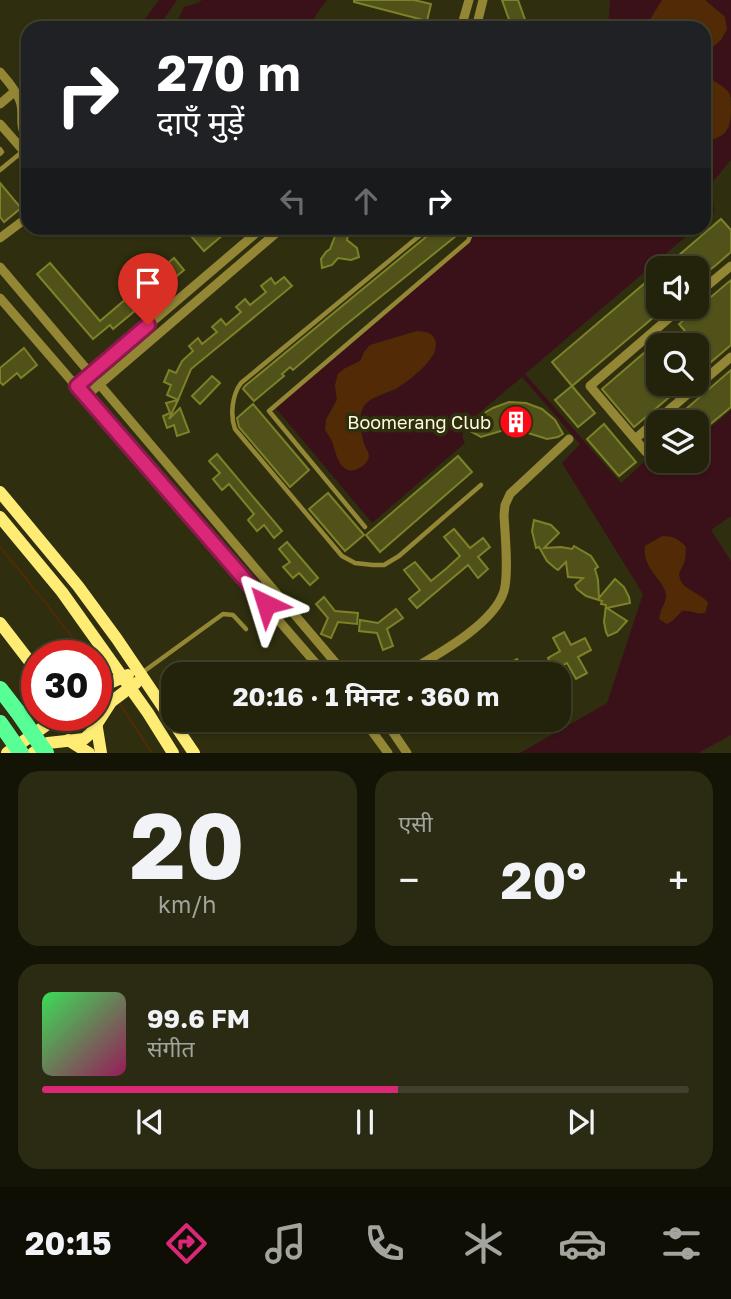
<!DOCTYPE html>
<html lang="hi">
<meta charset="utf-8">
<style>
:root{--surface:#23230b;--page:#2b2b14;--text:#f1f3f6;--muted:#a3a49d;--line:#40402c;--accent:#db2777}
body{margin:0;font-family:"Golos Text","Noto Sans Devanagari",sans-serif;background:var(--page);color:var(--text);height:100vh;display:flex;flex-direction:column;font-size:26px;white-space:nowrap}
*{box-sizing:border-box;margin:0}
p{font-size:23px;color:var(--muted)}
.icon{flex:none;width:38px;height:38px;fill:none;stroke:currentColor;stroke-width:2;stroke-linecap:round;stroke-linejoin:round}
.map{position:relative;height:753px;overflow:hidden}
.side{display:flex;flex-direction:column;gap:18px;padding:18px;background:#131306;flex:1}
.side>*{flex:none}
.hud{position:absolute;left:21px;top:21px;width:690px;height:214px;border-radius:21px;box-shadow:0 2px 5px #0004,0 0 0 2px var(--line);background:#202124;color:#fff;overflow:hidden}
.fabs{position:absolute;left:646px;top:256px;display:grid;gap:14px}
.fabs a{display:grid;place-items:center;width:63px;height:63px;border-radius:14px;background:var(--surface);box-shadow:0 2px 5px #0004,0 0 0 2px var(--line);font-size:35px}
.speed{position:absolute;left:21px;top:640px;display:flex;gap:14px;font-size:35px;font-weight:700;text-align:center}
.speed>*{display:grid;place-content:center;width:91px;height:91px;border-radius:50%;background:var(--surface);box-shadow:0 2px 5px #0004,0 0 0 2px var(--line);line-height:1}
.speed .limit{border:10px solid #d22;background:#fff;color:#111}
.pin{position:absolute;display:grid;place-items:center;width:60px;height:60px;color:#fff;margin:-72px -30px;border-radius:50% 50% 50% 0;rotate:-45deg;box-shadow:0 0 7px #0007}
.pin .icon{rotate:45deg}
.me{position:absolute;width:77px;margin:-38px;rotate:319deg;stroke-linejoin:round;filter:drop-shadow(0 0 5px #0008)}
.turn{display:flex;align-items:center;gap:24px;height:147px;padding:0 21px;font-size:32px}
.turn .icon{width:91px;height:91px;stroke-width:2.5}
.turn b{display:block;font-size:49px;line-height:60px}
.lanes{display:flex;align-items:center;height:66px;padding:0 21px;background:#0003;justify-content:center;gap:35px;direction:ltr}
.lanes .off{opacity:.35}
.big{font-size:52px;font-weight:700;line-height:1.1}
.side .card{flex:1;display:flex;flex-direction:column;justify-content:center;gap:10px;min-width:0;padding:0 24px;border-radius:21px;background:var(--page)}
.side .dial{align-items:center;gap:0}
.dial b{font-size:91px;line-height:1}
.song{display:flex;align-items:center;gap:21px}
.cover{width:84px;height:84px;border-radius:10px;background:linear-gradient(135deg,hsl(130 70% 55%),hsl(330 70% 35%))}
.played{height:7px;border-radius:4px;background:linear-gradient(90deg,var(--accent) 55%,var(--line) 55%)}
.keys{display:flex;justify-content:space-around;direction:ltr}
.heat{display:flex;justify-content:space-between;align-items:center;font-size:38px;direction:ltr}
.side .tiles{flex:1;display:grid;gap:18px;grid-template-columns:1fr 1fr}
.card:last-child{grid-column:span 2}
.trip{position:absolute;left:161px;top:662px;width:410px;height:70px;border-radius:21px;background:var(--surface);box-shadow:0 2px 5px #0004,0 0 0 2px var(--line);font-weight:700;line-height:70px;text-align:center}
.tab-bar{display:flex;height:112px;justify-content:space-around;align-items:center;background:#0e0e04;color:var(--muted)}
.tab-bar .icon{width:49px;height:49px}
.tab-bar .current{color:var(--accent)}
.tab-bar b{font-size:32px;color:var(--text)}
.map>svg:first-child{display:block}
</style>
<div class="map">
<svg width="731" height="753" viewBox="0 0 731 753">
<rect width="100%" height="100%" fill="#2f2f0f"/>
<!-- green -->
<g fill="#3a1119" fill-rule="evenodd">
<polygon points="159,0 177,0 158,28 138,28"/>
<polygon points="202,0 327,0 318,12 309,28 174,28 184,7 198,3"/>
<polygon points="610,0 662,0 645,28 608,28"/>
<path d="M 705,0 L 731,0 L 731,98 C 725,82 689,76 707,51 C 710,47 717,43 721,40 L 725,17 Z"/>
<polygon points="731,115 731,160 711,184 714,212 704,221 704,139 716,139 729,127"/>
<path d="M 482,228 L 696,228 L 525,374 L 621,483 L 654,453 L 658,457 L 658,460 L 661,460 L 665,465 L 672,460 L 696,460 L 697,439 L 731,410 L 731,516 L 711,530 L 731,561 L 731,735 L 698,753 L 520,753 L 607,703 L 643,594 L 562,463 L 580,444 L 522,377 L 466,424 C 462,431 461,435 465,443 L 372,523 L 274,406 ZM 417,331 L 435,353 L 410,379 L 396,389 L 371,399 L 363,407 L 359,422 L 363,439 L 350,470 L 341,465 L 337,457 L 326,419 L 337,400 L 335,385 L 344,369 L 361,361 L 364,352 L 371,345 ZM 645,546 L 685,561 L 679,574 L 680,580 L 686,588 L 699,614 L 691,610 L 682,611 L 672,621 L 660,611 C 662,608 665,604 666,600 C 670,584 642,572 645,546 Z"/>
</g>
<!-- water -->
<g fill="#522a05">
<polygon points="662,0 705,0 725,17 727,29 721,40 707,52 704,62 704,28 645,28"/>
<path d="M 704,68 C 707,82 725,83 730,95 C 731,100 731,107 731,112 C 730,133 723,139 704,139 Z"/>
<path d="M 417,331 C 425,332 431,331 435,340 C 442,356 410,380 398,387 C 386,394 369,396 362,409 C 357,422 361,434 365,446 C 366,449 369,452 369,456 C 369,462 360,469 355,470 C 338,474 336,449 331,439 C 329,436 327,433 325,430 L 326,420 L 337,400 L 335,385 L 338,374 L 344,369 L 360,361 L 364,352 L 370,345 Z"/>
<path d="M 662,536 C 673,536 679,539 686,547 C 685,551 686,555 685,559 C 684,564 679,570 679,575 C 680,590 701,592 708,603 L 705,613 C 697,615 691,610 682,611 L 672,621 L 667,624 L 659,619 C 660,611 665,604 666,597 C 667,579 642,572 645,546 Z"/>
</g>
<g fill="none" stroke-linecap="round" stroke-linejoin="round">
<!-- stream -->
<g stroke="#522a05" stroke-width="2">
<polyline points="0,547 29,582 87,656"/>
<polyline points="96,668 104,679"/>
<polyline points="120,704 152,753"/>
</g>
</g>
<!-- building -->
<g fill="#505219" stroke="#7d8128" stroke-width="2">
<polygon points="354,0 414,0 431,4 427,21 354,2"/>
<polygon points="502,0 518,0 528,28 512,28"/>
<polygon points="0,183 21,208 4,222 0,217"/>
<polygon points="721,219 731,230 731,252 716,265 696,281 696,268 664,268"/>
<polygon points="200,228 231,228 204,251 190,235"/>
<polygon points="336,228 349,228 347,240 357,248 359,257 351,260 338,258 332,265 322,268 321,259 326,252 330,249 335,236"/>
<polygon points="434,228 457,228 461,232 343,327 293,370 290,367 282,374 284,376 254,401 243,389 245,386 432,232"/>
<polygon points="174,258 184,270 113,329 110,325 93,339 37,274 50,263 100,321"/>
<polygon points="658,272 658,306 667,306 572,386 552,362"/>
<polygon points="284,277 292,286 191,369 178,400 167,395 171,385 164,382 169,370 176,373 182,361 193,351 189,346 198,338 202,344 217,332 212,327 221,319 226,325 241,312 236,307 245,299 250,305 266,292 261,286 271,278 275,284"/>
<polygon points="731,280 731,345 711,362 679,324"/>
<polygon points="666,334 675,345 658,345 658,383 686,383 634,427 602,389"/>
<polygon points="24,348 37,365 21,378 17,373 3,385 0,382 0,368"/>
<polygon points="731,370 731,407 696,436 696,422 671,422"/>
<polygon points="212,376 220,383 200,404 192,396"/>
<polygon points="572,386 595,413 578,427 555,400"/>
<polygon points="178,400 169,419 180,408 189,432 177,436 174,425 167,428 163,416 170,413 166,403"/>
<polygon points="509,402 526,403 542,409 555,420 563,434 558,437 547,439 525,432 504,430 481,437 470,431 480,418 486,412 493,408"/>
<polygon points="253,404 309,470 290,487 239,427 237,418"/>
<polygon points="604,424 636,462 619,476 587,439"/>
<polygon points="217,454 282,531 274,538 264,525 257,531 248,520 254,514 229,484 222,490 213,479 220,473 209,461"/>
<polygon points="458,456 472,472 380,552 366,535"/>
<polygon points="328,493 364,535 345,551 309,509"/>
<polygon points="534,520 551,525 559,533 544,548 561,547 572,549 574,546 591,556 598,567 595,569 598,580 599,598 615,579 624,587 629,597 630,603 607,608 627,621 617,632 608,636 606,632 604,622 606,605 601,604 602,601 586,596 577,589 575,585 583,578 568,577 566,562 558,570 555,568 547,561 539,547 536,548 532,531"/>
<polygon points="454,529 470,548 483,538 490,547 478,557 488,569 478,578 468,565 417,608 409,599 420,590 404,570 415,562 431,581 447,568 460,556 444,537"/>
<polygon points="287,542 318,578 310,585 299,573 293,578 283,567 290,562 279,549"/>
<polygon points="324,597 335,611 358,613 357,624 338,622 331,638 321,634 328,618 316,604"/>
<polygon points="396,609 403,618 387,629 393,646 383,650 377,633 359,631 360,620 378,623"/>
<polygon points="564,632 571,645 585,638 591,650 578,657 587,673 576,679 567,663 554,670 548,658 560,651 553,638"/>
<polygon points="517,659 524,672 537,664 543,674 511,674 506,665"/>
</g>
<g fill="none" stroke-linecap="round" stroke-linejoin="round">
<!-- lane -->
<g stroke="#938735" stroke-width="4.5">
<polyline points="0,149 2,152 0,154"/>
<polyline points="0,170 28,147"/>
<path d="M 429,228 L 241,383 C 232,395 230,415 235,429 L 342,556 L 355,563 L 373,565 L 384,565 L 399,556 L 481,485"/>
<polyline points="365,527 269,411 468,241 471,234 468,228"/>
<polyline points="143,672 223,614 233,615 246,629"/>
</g>
<!-- street -->
<g stroke="#938735" stroke-width="9">
<polyline points="461,28 469,0"/>
<polyline points="476,28 483,0"/>
<path d="M 0,72 C 7,80 16,90 20,101 C 25,115 17,125 28,139"/>
<polyline points="0,104 14,92"/>
<polyline points="0,124 28,156"/>
<polyline points="0,238 28,217"/>
<polyline points="0,267 345,674"/>
<polyline points="696,295 731,266"/>
<polyline points="0,298 325,674"/>
<polyline points="77,386 262,228"/>
<polyline points="86,396 282,228"/>
<polyline points="635,439 731,357"/>
<polyline points="646,452 590,386 683,306"/>
<path d="M 404,674 C 433,657 494,625 504,591 C 509,573 505,535 504,515 L 505,505 L 510,494 L 569,439"/>
<polyline points="363,719 388,753"/>
<polyline points="384,719 407,753"/>
</g>
<!-- secondary -->
<g stroke="#ffec74" stroke-width="12">
<polyline points="0,492 78,586 117,639 194,753"/>
<polyline points="0,517 62,592 148,713 173,753"/>
<polyline points="0,623 37,671"/>
<polyline points="96,689 128,675"/>
<polyline points="96,722 101,753"/>
<polyline points="68,740 89,753"/>
<polyline points="7,753 52,721 53,716"/>
<polyline points="33,753 48,743 84,739 91,733 111,702 136,683"/>
</g>
<!-- highway -->
<polyline stroke="#58ff94" stroke-width="16" points="0,689 17,711"/>
<!-- highway-bridge -->
<g stroke="#58ff94" stroke-width="16">
<polyline points="17,711 46,753"/>
<polyline points="0,723 21,753"/>
</g>
</g>
<g fill="none" stroke-linecap="round" stroke-linejoin="round">
<defs>
<polyline id="route" points="148,325 77,386 266,604"/>
</defs>
<!-- route casing -->
<use href="#route" stroke="#8e194d" stroke-width="18"/>
<!-- route -->
<use href="#route" stroke="#db2777" stroke-width="12"/>
</g>
<!-- icons -->
<defs>
<symbol id="building-disc" viewBox="-11 -11 22 22"><circle r="9.5" fill="#ff0918" stroke="#2f2f0f"/><path d="M-4-6H4V6H1V3H-1V6H-4ZM-2.5-4.3h1.7v1.8h-1.7ZM.8-4.3h1.7v1.8H.8ZM-2.5-1h1.7V.8h-1.7ZM.8-1h1.7V.8H.8Z" fill="#fff"/></symbol>
</defs>
<g fill-rule="evenodd">
<use href="#building-disc" x="497" y="403" width="38" height="38"/>
</g>
<g text-anchor="middle" dominant-baseline="central" stroke-width="7" stroke-linejoin="round" paint-order="stroke">
<!-- poi labels -->
<g font-size="18" fill="#fffddd" stroke="#2f2f0f" text-anchor="end">
<text x="491" y="422">Boomerang Club</text>
</g>
</g>
</svg>
<div class="fabs">
<a><svg class="icon" aria-label="sound" viewBox="0 0 24 24"><path d="M4 9h4l5-4v14l-5-4H4zM17 9q2 3 0 6"/></svg></a>
<a><svg class="icon" aria-label="search" viewBox="0 0 24 24"><circle cx="10" cy="10" r="6"/><path d="M15 15l6 6"/></svg></a>
<a><svg class="icon" aria-label="layers" viewBox="0 0 24 24"><path d="M12 4l9 5-9 5-9-5zM3 14l9 5 9-5"/></svg></a>
</div>
<div class="speed"><div class="limit">30</div></div>
<div class="pin" style="left:148px;top:325px;background:#d93025"><svg class="icon" aria-label="arrive" viewBox="0 0 24 24"><path d="M6 21V4h12l-3 4 3 4H6"/></svg></div>
<svg class="me" style="left:266px;top:604px" viewBox="-20 -20 40 40"><path d="M0-17L14 15 0 8-14 15z" fill="#db2777" stroke="#fff" stroke-width="4"/></svg>
<div class="trip">20:16 · 1 मिनट · 360 m</div>
<div class="hud">
<div class="turn"><svg class="icon" aria-label="right" viewBox="0 0 24 24"><path d="M7 20v-9h11M14 6l5 5-5 5"/></svg><div><b>270 m</b>दाएँ मुड़ें</div></div>
<div class="lanes"><svg class="icon off" aria-label="left" viewBox="0 0 24 24"><path d="M17 20v-9H6M10 6l-5 5 5 5"/></svg><svg class="icon off" aria-label="ahead" viewBox="0 0 24 24"><path d="M12 20V5M6 11l6-6 6 6"/></svg><svg class="icon" aria-label="right" viewBox="0 0 24 24"><path d="M7 20v-9h11M14 6l5 5-5 5"/></svg></div>
</div>
</div>
<section class="side">
<div class="tiles">
<div class="card dial"><b>20</b><p>km/h</p></div>
<div class="card"><p>एसी</p>
<div class="heat"><a>−</a><b class="big">20°</b><a>+</a></div>
</div>
<div class="card">
<div class="song"><i class="cover"></i><div><b>99.6 FM</b><p>संगीत</p></div></div>
<div class="played"></div>
<div class="keys"><svg class="icon" aria-label="previous" viewBox="0 0 24 24"><path d="M18 5L8 12l10 7zM5 5v14"/></svg><svg class="icon" aria-label="pause" viewBox="0 0 24 24"><path d="M8 5v14M16 5v14"/></svg><svg class="icon" aria-label="next" viewBox="0 0 24 24"><path d="M6 5l10 7-10 7zM19 5v14"/></svg></div>
</div>
</div>
</section>
<nav class="tab-bar">
<b>20:15</b>
<svg class="icon current" aria-label="directions" viewBox="0 0 24 24"><path d="M12 3l9 9-9 9-9-9zM9 14v-3h6M13 9l2 2-2 2"/></svg>
<svg class="icon" aria-label="music" viewBox="0 0 24 24"><path d="M9 18V5l10-2v13"/><circle cx="6" cy="18" r="3"/><circle cx="16" cy="16" r="3"/></svg>
<svg class="icon" aria-label="phone" viewBox="0 0 24 24"><path d="M5 4h4l2 5-3 2q2 4 5 5l2-3 5 2v4C11 20 4 13 5 4z"/></svg>
<svg class="icon" aria-label="climate" viewBox="0 0 24 24"><path d="M12 3v18M4 7l16 10M4 17L20 7"/></svg>
<svg class="icon" aria-label="car" viewBox="0 0 24 24"><path d="M5 17H2v-5l4-1 3-4h7l3 4 3 1v5h-3M9 17h6M6 11h13"/><circle cx="7" cy="17" r="2"/><circle cx="17" cy="17" r="2"/></svg>
<svg class="icon" aria-label="filters" viewBox="0 0 24 24"><path d="M4 7h16M4 17h16"/><circle cx="9" cy="7" r="2"/><circle cx="15" cy="17" r="2"/></svg>
</nav>
